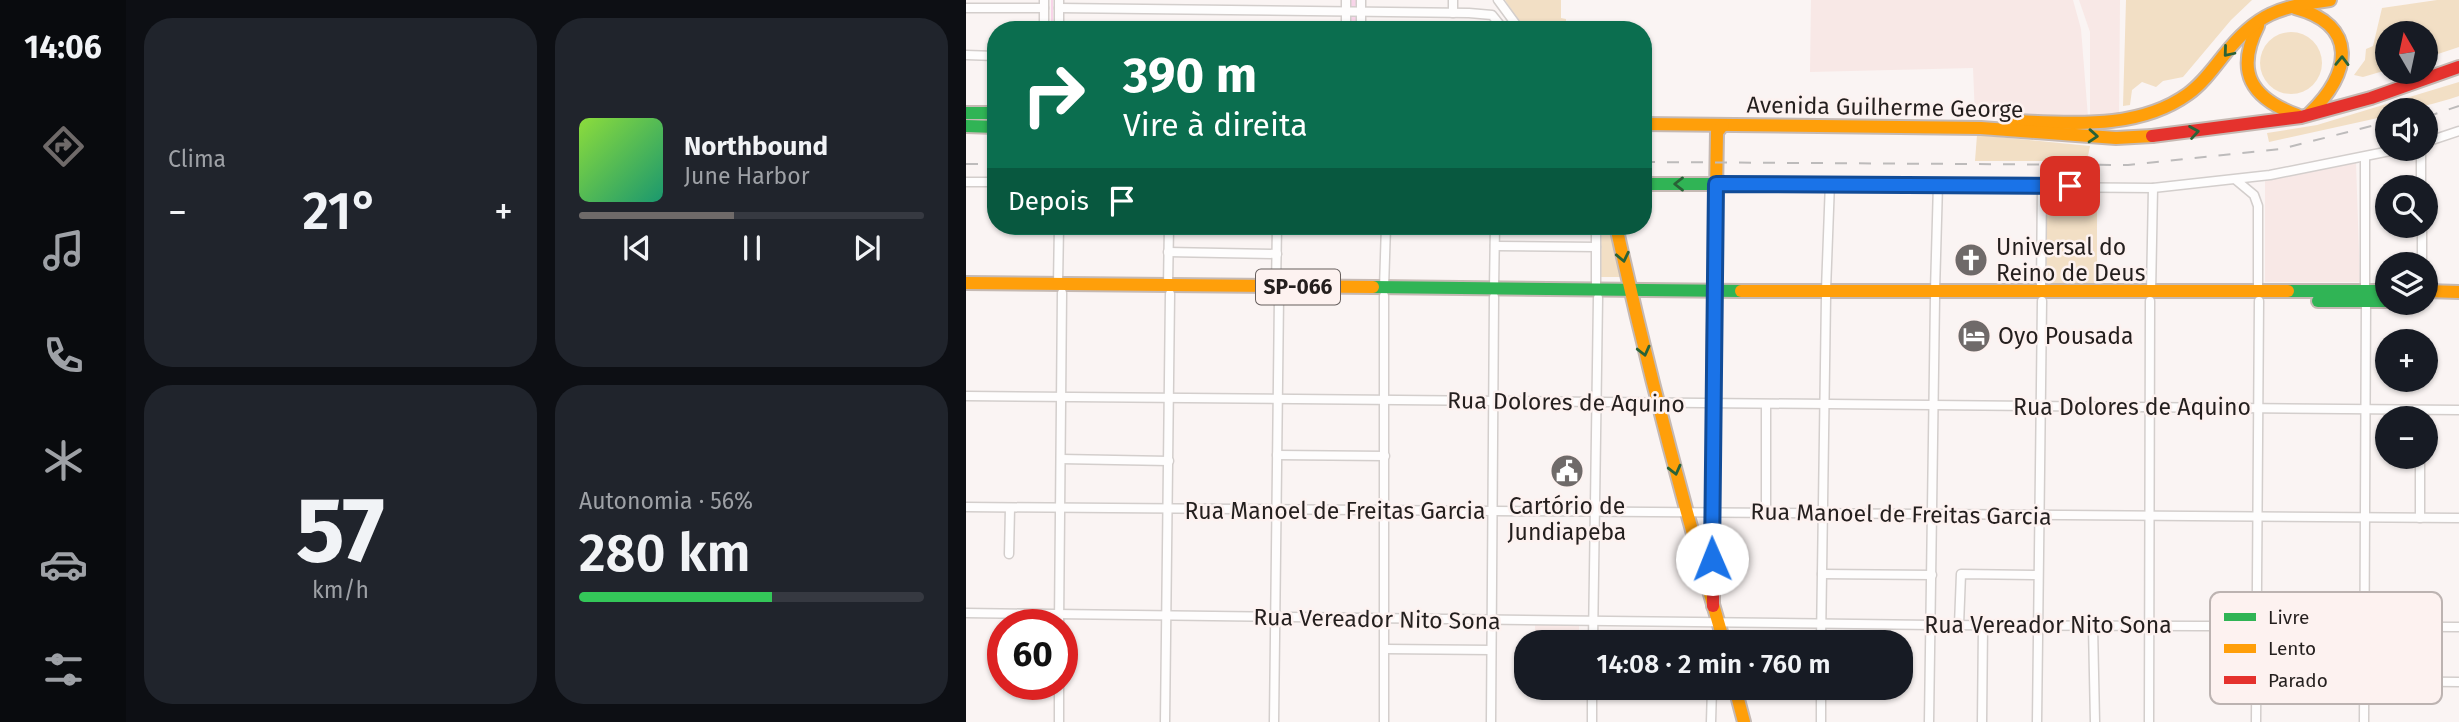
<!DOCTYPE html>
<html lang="pt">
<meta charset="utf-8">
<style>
:root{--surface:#171b24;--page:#20242c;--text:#f1f3f6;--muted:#9ea1a6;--line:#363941;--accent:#6f6a69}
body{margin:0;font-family:"Fira Sans",sans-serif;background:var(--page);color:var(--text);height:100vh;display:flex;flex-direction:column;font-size:26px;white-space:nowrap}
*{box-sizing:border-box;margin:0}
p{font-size:23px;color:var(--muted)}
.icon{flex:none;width:38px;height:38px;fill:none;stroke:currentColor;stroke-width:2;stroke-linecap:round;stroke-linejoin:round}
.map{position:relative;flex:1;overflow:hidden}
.panel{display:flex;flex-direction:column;gap:18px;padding:18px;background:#0d0f14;width:840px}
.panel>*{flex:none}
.guide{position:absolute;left:21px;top:21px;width:665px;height:214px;border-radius:28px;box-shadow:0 2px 5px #0004;background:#0b6e4f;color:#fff;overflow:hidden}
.needle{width:46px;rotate:351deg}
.tools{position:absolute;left:1409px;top:21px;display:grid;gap:14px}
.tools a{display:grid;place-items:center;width:63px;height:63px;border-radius:50%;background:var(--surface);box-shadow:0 2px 5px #0004;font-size:35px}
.speed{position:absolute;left:21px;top:609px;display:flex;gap:14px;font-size:35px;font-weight:700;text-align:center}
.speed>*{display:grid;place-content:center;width:91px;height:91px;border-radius:50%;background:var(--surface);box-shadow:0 2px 5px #0004;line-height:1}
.speed .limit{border:10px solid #d22;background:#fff;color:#111}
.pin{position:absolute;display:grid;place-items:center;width:60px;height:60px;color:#fff;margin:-30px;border-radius:14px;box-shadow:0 4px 10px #0006}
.me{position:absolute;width:77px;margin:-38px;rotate:359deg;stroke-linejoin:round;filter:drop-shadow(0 0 5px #0008)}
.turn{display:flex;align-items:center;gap:24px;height:147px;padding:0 21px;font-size:32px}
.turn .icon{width:91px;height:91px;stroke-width:2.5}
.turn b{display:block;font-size:49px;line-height:60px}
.then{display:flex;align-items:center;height:66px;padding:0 21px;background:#0003;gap:14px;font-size:26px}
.big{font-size:52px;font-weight:600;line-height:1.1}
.panel .widget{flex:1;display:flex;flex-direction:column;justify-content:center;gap:10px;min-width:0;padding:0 24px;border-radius:28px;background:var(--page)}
.panel .dial{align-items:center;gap:0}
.dial b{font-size:91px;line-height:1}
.song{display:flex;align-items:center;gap:21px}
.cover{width:84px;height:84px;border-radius:10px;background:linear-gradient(135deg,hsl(90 70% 55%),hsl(160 70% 35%))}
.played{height:7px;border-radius:4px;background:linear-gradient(90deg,var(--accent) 45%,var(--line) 45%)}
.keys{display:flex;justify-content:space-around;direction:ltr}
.heat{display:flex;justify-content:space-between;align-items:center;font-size:38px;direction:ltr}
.charge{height:10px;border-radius:5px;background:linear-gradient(90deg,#34c759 56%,var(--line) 0)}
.panel .tiles{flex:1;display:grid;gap:18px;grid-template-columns:repeat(2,1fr)}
.trip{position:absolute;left:548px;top:630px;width:399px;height:70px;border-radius:28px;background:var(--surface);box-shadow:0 2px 5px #0004;font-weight:600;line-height:70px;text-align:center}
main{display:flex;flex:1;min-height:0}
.dock{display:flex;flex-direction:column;width:126px;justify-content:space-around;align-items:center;background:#090b0e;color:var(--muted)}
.dock .icon{width:49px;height:49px}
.dock .on{color:var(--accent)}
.dock b{font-size:32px;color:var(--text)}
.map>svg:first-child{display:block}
</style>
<main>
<nav class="dock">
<b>14:06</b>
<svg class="icon on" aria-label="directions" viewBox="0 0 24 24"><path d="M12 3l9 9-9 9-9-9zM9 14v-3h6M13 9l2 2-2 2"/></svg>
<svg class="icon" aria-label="music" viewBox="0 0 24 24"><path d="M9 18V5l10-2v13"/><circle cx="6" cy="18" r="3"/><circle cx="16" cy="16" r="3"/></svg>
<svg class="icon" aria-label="phone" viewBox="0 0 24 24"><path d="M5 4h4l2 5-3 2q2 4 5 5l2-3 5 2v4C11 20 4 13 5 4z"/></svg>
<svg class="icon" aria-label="climate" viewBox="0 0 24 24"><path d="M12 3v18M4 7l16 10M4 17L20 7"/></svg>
<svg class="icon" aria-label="car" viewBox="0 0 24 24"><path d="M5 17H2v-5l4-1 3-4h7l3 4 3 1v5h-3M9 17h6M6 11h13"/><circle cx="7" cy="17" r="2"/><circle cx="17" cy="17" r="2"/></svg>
<svg class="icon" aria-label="filters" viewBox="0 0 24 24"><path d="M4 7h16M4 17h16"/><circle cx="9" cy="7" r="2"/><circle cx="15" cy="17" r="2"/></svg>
</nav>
<section class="panel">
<div class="tiles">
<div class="widget"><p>Clima</p>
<div class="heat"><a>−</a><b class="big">21°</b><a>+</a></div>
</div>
<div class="widget">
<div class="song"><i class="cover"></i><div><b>Northbound</b><p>June Harbor</p></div></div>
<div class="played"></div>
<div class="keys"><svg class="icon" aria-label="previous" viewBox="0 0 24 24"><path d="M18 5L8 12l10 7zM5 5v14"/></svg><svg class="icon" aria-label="pause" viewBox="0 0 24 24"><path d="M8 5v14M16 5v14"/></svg><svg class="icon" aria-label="next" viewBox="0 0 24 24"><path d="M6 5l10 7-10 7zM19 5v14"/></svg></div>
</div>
<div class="widget dial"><b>57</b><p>km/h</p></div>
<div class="widget"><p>Autonomia · 56%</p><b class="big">280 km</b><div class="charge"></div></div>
</div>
</section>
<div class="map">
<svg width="1493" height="722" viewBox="0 0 1493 722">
<rect width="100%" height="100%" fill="#faf4f3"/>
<!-- built -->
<g fill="#f8e8e6">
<polygon points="845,0 1107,0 1115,29 1122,117 1009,117 1007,68 844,72"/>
<polygon points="1113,0 1154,0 1153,117 1124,118 1124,32"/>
<polygon points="1390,162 1394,282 1299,282 1299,179"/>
<rect x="569" y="625" width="44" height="17"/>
</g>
<!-- green -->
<g fill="#f2dfc5">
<polygon points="539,0 595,0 595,18 600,19 600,30 558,30"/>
<polygon points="1160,0 1286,0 1265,20 1217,77 1197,81 1190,87 1176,82 1166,90 1164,105 1157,106"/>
<polygon points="1471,0 1493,0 1493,47 1460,58 1460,33 1421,33 1421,70 1397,77 1388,75 1399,60 1400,49 1407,46 1416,8"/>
<circle cx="1325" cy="63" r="31"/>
<path d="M 1493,82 L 1493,96 C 1468,104 1447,110 1421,110 L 1421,116 L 1303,142 L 1301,133 L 1351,125 Z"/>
<polygon points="1011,135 1124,146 1121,161 1009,161"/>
<polygon points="1131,192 1131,285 1080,284 1081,193"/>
<polygon points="634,226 644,226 655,277 635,277"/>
</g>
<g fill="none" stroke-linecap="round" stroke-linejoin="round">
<!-- stream -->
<polyline stroke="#f8d4e9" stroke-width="2" points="86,30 86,0"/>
<!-- canal -->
<g stroke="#f8d4e9" stroke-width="7">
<polyline points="387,0 387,3"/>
<polyline points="387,30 387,17"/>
</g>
<defs>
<g id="street">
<polyline points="487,0 487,13"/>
<polyline points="532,0 554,30"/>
<polyline points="0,8 78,8"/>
<polyline points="93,8 503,13 526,15 538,30"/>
<polyline points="78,30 78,0"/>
<polyline points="93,30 93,0"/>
<polyline points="380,30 380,0"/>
<polyline points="395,30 395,0"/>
<polyline points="0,55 30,56"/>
<polyline points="1460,142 1493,131"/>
<polyline points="1455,149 1455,187"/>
<polyline points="1399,157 1399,291"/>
<polyline points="1270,180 1288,195 1292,206 1292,292"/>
<polyline points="0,182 30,182"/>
<polyline points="750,184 1187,188 1304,175 1434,149"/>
<polyline points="1456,226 1456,264"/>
<polyline points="529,246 630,247"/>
<polyline points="202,252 311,254"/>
<polyline points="92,284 93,226"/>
<polyline points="202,286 203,226"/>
<polyline points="310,287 311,226"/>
<polyline points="418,288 420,226"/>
<polyline points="528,289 529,226"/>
<polyline points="630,289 630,226"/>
<polyline points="860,290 864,182"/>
<polyline points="969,291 972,184"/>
<polyline points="1075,292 1076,186"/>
<polyline points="1185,293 1187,188"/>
<polyline points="0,396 1493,410"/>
<polyline points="311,455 419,456"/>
<polyline points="1454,457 1454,518"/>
<polyline points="95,459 203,461"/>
<polyline points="0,507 1493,518"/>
<polyline points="800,512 800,405"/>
<polyline points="43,554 44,508"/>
<polyline points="856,574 966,575"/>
<polyline points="0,613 966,625 1493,627"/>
<polyline points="93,625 96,293"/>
<polyline points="993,625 995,574 1072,575"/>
<polyline points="1127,626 1129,722"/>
<polyline points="627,642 632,298"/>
<polyline points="855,642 860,297"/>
<polyline points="420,649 525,650"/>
<polyline points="1399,681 1493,682"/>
<polyline points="93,722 93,684"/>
<polyline points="199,722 204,294"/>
<polyline points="308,722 313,296"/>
<polyline points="418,722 418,296"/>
<polyline points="525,722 528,297"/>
<polyline points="626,722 626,688"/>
<polyline points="745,722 746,688"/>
<polyline points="855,722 855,688"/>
<polyline points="963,722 969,298"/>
<polyline points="1016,722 1017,625"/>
<polyline points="1071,722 1076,301"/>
<polyline points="1183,722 1184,301"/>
<polyline points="1290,722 1293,301"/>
<polyline points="1398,722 1400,301"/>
</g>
<g id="fast">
<polyline points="0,113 30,113"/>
<polyline points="0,126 30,127"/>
<polyline points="677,184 750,184"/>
<polyline points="407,287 775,291"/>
<polyline points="1322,291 1421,291"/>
<polyline points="1352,301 1421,301"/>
</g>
<g id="slow">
<path d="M 1329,8 C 1393,25 1385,74 1344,113"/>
<path d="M 1292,26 C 1269,72 1285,98 1331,115"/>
<path d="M 1049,121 C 1106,123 1172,130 1222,94 C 1236,84 1247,69 1258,55 C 1291,13 1313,7 1364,0"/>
<polyline points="677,124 1015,128 1150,138 1186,136"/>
<path d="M 650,226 C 681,366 717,504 758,642"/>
<polyline points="0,283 407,287"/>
<polyline points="775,291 1322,291"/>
<polyline points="1460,291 1493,292"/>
<polyline points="747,383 751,132 757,125"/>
<polyline points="769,688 778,722"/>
</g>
<g id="jam">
<polyline points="1186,136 1335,117 1405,98 1493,67"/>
<polyline points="747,383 747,606"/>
</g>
</defs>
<!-- street casing -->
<use href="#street" stroke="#d3cecc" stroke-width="11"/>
<!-- fast casing -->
<use href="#fast" stroke="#c5b9b3" stroke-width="16"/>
<!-- slow casing -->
<use href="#slow" stroke="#c5b9b3" stroke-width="16"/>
<!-- jam casing -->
<use href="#jam" stroke="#c5b9b3" stroke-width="16"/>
<!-- street -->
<use href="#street" stroke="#fefdfd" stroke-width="8"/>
<!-- fast -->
<use href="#fast" stroke="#30b455" stroke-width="12"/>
<!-- slow -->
<use href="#slow" stroke="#ff9f0a" stroke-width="12"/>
<!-- jam -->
<use href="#jam" stroke="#e5322d" stroke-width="12"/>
<!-- rail -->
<g stroke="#bdbbbb" stroke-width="2" stroke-dasharray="12 12" stroke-linecap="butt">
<polyline points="1460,117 1493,106"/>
<polyline points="677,162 1162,165 1315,149 1421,122"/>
<polyline points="0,164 30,164"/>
</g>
</g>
<!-- one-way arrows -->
<defs><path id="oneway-chevron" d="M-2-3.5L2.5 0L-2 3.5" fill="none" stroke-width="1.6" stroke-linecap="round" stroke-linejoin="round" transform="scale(1.75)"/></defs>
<g stroke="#296237">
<use href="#oneway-chevron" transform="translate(1262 52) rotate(130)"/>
<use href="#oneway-chevron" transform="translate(1376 61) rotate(-89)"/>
<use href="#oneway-chevron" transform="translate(1228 132) rotate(-9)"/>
<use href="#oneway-chevron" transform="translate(1127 136) rotate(4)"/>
<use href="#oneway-chevron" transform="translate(713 184) rotate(-180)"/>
<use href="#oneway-chevron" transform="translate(657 257) rotate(78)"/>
<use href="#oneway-chevron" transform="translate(678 351) rotate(76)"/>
<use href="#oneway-chevron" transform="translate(709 470) rotate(76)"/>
</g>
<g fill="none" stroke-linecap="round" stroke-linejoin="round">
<defs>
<polyline id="route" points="746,559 750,184 1104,186"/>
</defs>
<!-- route casing -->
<use href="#route" stroke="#114b97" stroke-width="18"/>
<!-- route -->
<use href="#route" stroke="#1a73e8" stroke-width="12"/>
</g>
<!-- icons -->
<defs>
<symbol id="church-disc" viewBox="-11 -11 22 22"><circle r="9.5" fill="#6f6a69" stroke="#fdf2f0"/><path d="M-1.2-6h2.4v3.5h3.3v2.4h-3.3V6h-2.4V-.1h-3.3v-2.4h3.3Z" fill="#fff"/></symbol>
<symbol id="hotel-disc" viewBox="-11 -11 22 22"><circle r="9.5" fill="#6f6a69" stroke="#fdf2f0"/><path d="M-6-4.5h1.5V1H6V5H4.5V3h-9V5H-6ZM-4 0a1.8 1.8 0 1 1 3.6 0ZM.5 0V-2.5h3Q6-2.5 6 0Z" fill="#fff"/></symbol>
<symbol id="civic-disc" viewBox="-11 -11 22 22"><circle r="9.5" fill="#6f6a69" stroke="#fdf2f0"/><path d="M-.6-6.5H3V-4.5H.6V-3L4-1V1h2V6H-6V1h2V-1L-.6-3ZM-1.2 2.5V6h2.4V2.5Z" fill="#fff"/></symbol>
</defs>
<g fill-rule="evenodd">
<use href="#church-disc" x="986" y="241" width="38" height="38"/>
<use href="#hotel-disc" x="989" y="317" width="38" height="38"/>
<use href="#civic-disc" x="582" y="452" width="38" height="38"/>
</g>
<g text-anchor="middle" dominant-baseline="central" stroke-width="5" stroke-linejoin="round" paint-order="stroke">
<!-- shield labels -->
<rect fill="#fdf2f0" stroke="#655e5d" stroke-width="2" x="290" y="269.5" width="84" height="35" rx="5"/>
<g font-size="21" font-weight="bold" fill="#241f1e">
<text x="332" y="287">SP-066</text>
</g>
<!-- street labels -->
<g font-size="23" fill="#241f1e" stroke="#fdf2f0">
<text transform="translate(919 107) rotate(1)">Avenida Guilherme George</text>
<text transform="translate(600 402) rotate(1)">Rua Dolores de Aquino</text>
<text x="1166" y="407">Rua Dolores de Aquino</text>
<text x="369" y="511">Rua Manoel de Freitas Garcia</text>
<text transform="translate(935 514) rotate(1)">Rua Manoel de Freitas Garcia</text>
<text transform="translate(411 619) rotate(1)">Rua Vereador Nito Sona</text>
<text x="1082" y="625">Rua Vereador Nito Sona</text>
</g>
<!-- poi labels -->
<g font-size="23" fill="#241f1e" stroke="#fdf2f0" text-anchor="start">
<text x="1030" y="247">Universal do<tspan x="1030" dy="26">Reino de Deus</tspan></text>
<text x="1032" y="336">Oyo Pousada</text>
<text x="601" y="506" text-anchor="middle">Cartório de<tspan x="601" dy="26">Jundiapeba</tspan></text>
</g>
</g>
<!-- legend -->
<rect x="1244" y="592" width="232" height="112" rx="10" fill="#fdf2f0" stroke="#bcb3b1" stroke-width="2"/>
<rect x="1258" y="613" width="32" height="8" fill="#30b455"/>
<rect x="1258" y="644" width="32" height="9" fill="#ff9f0a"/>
<rect x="1258" y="676" width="32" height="8" fill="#e5322d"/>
<g font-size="19" fill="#241f1e">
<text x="1302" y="624">Livre</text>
<text x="1302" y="655">Lento</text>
<text x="1302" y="687">Parado</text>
</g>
</svg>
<div class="tools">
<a><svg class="needle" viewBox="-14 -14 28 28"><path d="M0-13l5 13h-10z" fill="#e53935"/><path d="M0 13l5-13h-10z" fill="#9ea1a6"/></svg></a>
<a><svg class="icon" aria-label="sound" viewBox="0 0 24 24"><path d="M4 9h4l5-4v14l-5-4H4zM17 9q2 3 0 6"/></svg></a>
<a><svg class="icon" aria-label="search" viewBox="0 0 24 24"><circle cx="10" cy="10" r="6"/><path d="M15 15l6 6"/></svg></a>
<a><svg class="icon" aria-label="layers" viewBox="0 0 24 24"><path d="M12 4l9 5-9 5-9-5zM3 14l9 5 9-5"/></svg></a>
<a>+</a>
<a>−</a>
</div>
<div class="speed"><div class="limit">60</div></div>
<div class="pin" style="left:1104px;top:186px;background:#d93025"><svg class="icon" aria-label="arrive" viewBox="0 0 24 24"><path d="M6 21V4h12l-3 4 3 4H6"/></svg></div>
<svg class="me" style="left:746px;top:559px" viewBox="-20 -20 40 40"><circle r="19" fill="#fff"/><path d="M0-13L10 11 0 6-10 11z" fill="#1a73e8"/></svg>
<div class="trip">14:08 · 2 min · 760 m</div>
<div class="guide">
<div class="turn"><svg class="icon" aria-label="right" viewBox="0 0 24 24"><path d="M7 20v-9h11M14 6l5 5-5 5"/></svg><div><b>390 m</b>Vire à direita</div></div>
<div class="then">Depois<svg class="icon" aria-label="arrive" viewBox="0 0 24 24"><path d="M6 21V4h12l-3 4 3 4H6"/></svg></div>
</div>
</div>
</main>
